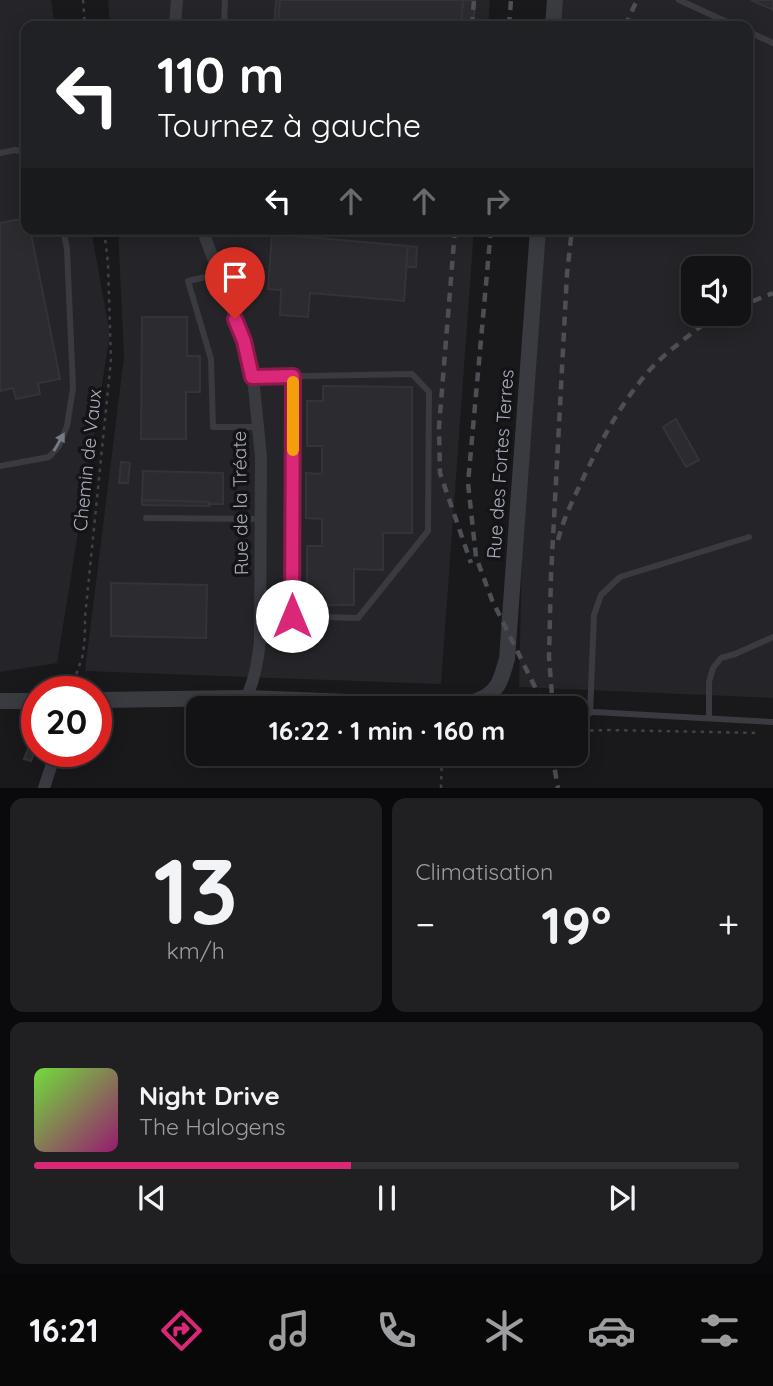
<!DOCTYPE html>
<html lang="fr">
<meta charset="utf-8">
<style>
:root{--surface:#131315;--page:#202022;--text:#f1f3f6;--muted:#9d9ea0;--line:#323234;--accent:#db2777}
body{margin:0;font-family:Quicksand,sans-serif;background:var(--page);color:var(--text);height:100vh;display:flex;flex-direction:column;font-size:26px;white-space:nowrap}
*{box-sizing:border-box;margin:0}
p{font-size:23px;color:var(--muted)}
.icon{flex:none;width:38px;height:38px;fill:none;stroke:currentColor;stroke-width:2;stroke-linecap:round;stroke-linejoin:round}
.map{position:relative;height:788px;overflow:hidden}
.panel{display:flex;flex-direction:column;gap:10px;padding:10px;background:#0a0a0c;flex:1}
.panel>*{flex:none}
.banner{position:absolute;left:21px;top:21px;width:732px;height:214px;border-radius:14px;box-shadow:0 4px 18px #0003,0 0 0 2px var(--line);background:#202124;color:#fff;overflow:hidden}
.buttons{position:absolute;left:681px;top:256px;display:grid;gap:14px}
.buttons a{display:grid;place-items:center;width:70px;height:70px;border-radius:14px;background:var(--surface);box-shadow:0 4px 18px #0003,0 0 0 2px var(--line);font-size:35px}
.speed{position:absolute;left:21px;top:676px;display:flex;gap:14px;font-size:35px;font-weight:700;text-align:center}
.speed>*{display:grid;place-content:center;width:91px;height:91px;border-radius:50%;background:var(--surface);box-shadow:0 4px 18px #0003,0 0 0 2px var(--line);line-height:1}
.speed .limit{border:10px solid #d22;background:#fff;color:#111}
.pin{position:absolute;display:grid;place-items:center;width:60px;height:60px;color:#fff;margin:-72px -30px;border-radius:50% 50% 50% 0;rotate:-45deg;box-shadow:0 0 7px #0007}
.pin .icon{rotate:45deg}
.me{position:absolute;width:77px;margin:-38px;rotate:0deg;stroke-linejoin:round;filter:drop-shadow(0 0 5px #0008)}
.turn{display:flex;align-items:center;gap:24px;height:147px;padding:0 21px;font-size:32px}
.turn .icon{width:91px;height:91px;stroke-width:2.5}
.turn b{display:block;font-size:49px;line-height:60px}
.lanes{display:flex;align-items:center;height:66px;padding:0 21px;background:#0003;justify-content:center;gap:35px;direction:ltr}
.lanes .off{opacity:.35}
.big{font-size:52px;font-weight:700;line-height:1.1}
.panel .tile{flex:1;display:flex;flex-direction:column;justify-content:center;gap:10px;min-width:0;padding:0 24px;border-radius:14px;background:var(--page)}
.panel .dial{align-items:center;gap:0}
.dial b{font-size:91px;line-height:1}
.song{display:flex;align-items:center;gap:21px}
.cover{width:84px;height:84px;border-radius:10px;background:linear-gradient(135deg,hsl(100 70% 55%),hsl(320 70% 35%))}
.played{height:7px;border-radius:4px;background:linear-gradient(90deg,var(--accent) 45%,var(--line) 45%)}
.keys{display:flex;justify-content:space-around;direction:ltr}
.heat{display:flex;justify-content:space-between;align-items:center;font-size:38px;direction:ltr}
.panel .tiles{flex:1;display:grid;gap:10px;grid-template-columns:1fr 1fr}
.tile:last-child{grid-column:span 2}
.trip{position:absolute;left:186px;top:696px;width:402px;height:70px;border-radius:14px;background:var(--surface);box-shadow:0 4px 18px #0003,0 0 0 2px var(--line);font-weight:700;line-height:70px;text-align:center}
.menu{display:flex;height:112px;justify-content:space-around;align-items:center;background:#080808;color:var(--muted)}
.menu .icon{width:49px;height:49px}
.menu .on{color:var(--accent)}
.menu b{font-size:32px;color:var(--text)}
.map>svg:first-child{display:block}
</style>
<div class="map">
<svg width="773" height="788" viewBox="0 0 773 788">
<rect width="100%" height="100%" fill="#19191c"/>
<!-- built -->
<g fill="#252529" fill-rule="evenodd">
<polygon points="0,0 51,0 55,26 26,26 26,229 91,229 110,335 57,663 0,672"/>
<polygon points="108,0 490,0 488,26 110,26"/>
<path d="M 560,0 L 773,0 L 773,698 L 519,687 L 524,459 L 542,229 L 747,229 L 747,26 L 558,26 ZM 693,268 L 738,268 L 738,313 L 693,313 Z"/>
<polygon points="118,229 474,229 441,684 85,671 124,357"/>
</g>
<!-- building -->
<g fill="#2c2c30" stroke="#333338" stroke-width="2">
<polygon points="276,0 280,0 278,26 274,26"/>
<polygon points="280,0 463,0 461,26 278,26"/>
<polygon points="463,0 475,0 473,26 461,26"/>
<polygon points="751,0 773,0 773,10"/>
<polygon points="26,218 26,229 30,229 60,379 38,383 40,394 16,399 13,388 0,391 0,223"/>
<polygon points="272,234 408,246 404,301 310,293 308,317 280,315 281,290 268,289"/>
<polygon points="408,246 417,247 416,267 406,267"/>
<polygon points="142,317 187,317 187,356 200,356 200,392 186,392 186,439 141,439"/>
<polygon points="323,386 412,387 412,533 383,533 383,570 354,569 354,605 322,605 322,591 307,590 307,546 322,546 322,519 306,518 306,473 322,474 322,446 307,446 307,401 323,401"/>
<polygon points="676,419 699,460 686,467 663,427"/>
<polygon points="121,462 130,463 128,483 119,483"/>
<polygon points="143,471 223,473 223,504 209,504 209,502 142,500"/>
<polygon points="142,500 209,502 209,506 142,505"/>
<polygon points="111,583 207,585 206,638 111,636"/>
<polygon points="29,746 36,749 31,761 24,759"/>
</g>
<g fill="none" stroke-linecap="round" stroke-linejoin="round">
<!-- path -->
<g stroke="#404248" stroke-width="2.5" stroke-dasharray="3.5 5" stroke-linecap="butt">
<polyline points="83,0 85,26"/>
<path d="M 74,691 C 74,677 78,670 82,658 C 85,645 85,630 85,617 L 111,360 L 108,263 L 104,229"/>
<polyline points="576,726 579,731 607,730 758,733"/>
<polyline points="441,788 442,754"/>
</g>
<!-- service -->
<g stroke="#3a3b41" stroke-width="6">
<polyline points="679,0 736,26"/>
<polyline points="224,26 225,0"/>
<polyline points="747,31 773,43"/>
<polyline points="0,153 15,150 26,152"/>
<polyline points="219,274 188,281 211,359 213,427 258,427"/>
<polyline points="252,377 412,374 429,392 428,531 358,618 292,616 260,640"/>
<polyline points="0,466 49,457 59,446 67,426 73,388 67,249 63,229"/>
<polyline points="146,518 260,519"/>
<polyline points="292,616 293,376"/>
<polyline points="489,697 512,703 556,709"/>
<polyline points="576,711 773,722"/>
<polyline points="590,713 594,615 601,595 620,577 749,537"/>
<polyline points="709,718 709,682 713,668 721,658 735,654 773,637"/>
</g>
<!-- minor -->
<g stroke="#3a3b41" stroke-width="12">
<polyline points="175,26 177,0"/>
<path d="M 202,229 L 244,341 L 254,387 L 261,457 L 260,640 C 258,661 255,680 246,698"/>
<polyline points="44,788 56,751"/>
</g>
<!-- tertiary -->
<g stroke="#3a3b41" stroke-width="16">
<polyline points="553,26 555,0"/>
<path d="M 96,700 L 246,698 L 450,706 C 467,704 486,702 497,686 C 502,679 504,668 507,659 L 538,229"/>
<polyline points="0,701 37,701"/>
</g>
<!-- rail -->
<g stroke="#4d4f56" stroke-width="4.5" stroke-dasharray="9 7" stroke-linecap="butt">
<polyline points="472,26 474,0"/>
<polyline points="509,26 511,0"/>
<polyline points="625,26 637,0"/>
<polyline points="455,229 439,427 440,473 471,563"/>
<polyline points="491,229 468,483 476,557 492,600 535,687 543,709"/>
<polyline points="738,307 773,293"/>
<path d="M 558,540 C 563,520 572,502 580,485 C 598,446 619,406 647,373 C 659,359 673,348 687,337 C 698,328 710,319 723,313"/>
<polyline points="553,709 549,657 551,576 567,274 572,229"/>
<polyline points="552,754 558,788"/>
</g>
</g>
<!-- one-way arrows -->
<defs><path id="oneway-solid" d="M-6-.8H1V-3.2L6.5 0L1 3.2V.8H-6Z" transform="scale(1.75)"/></defs>
<use fill="#787b85" href="#oneway-solid" transform="translate(59 442) rotate(-60)"/>
<g fill="none" stroke-linecap="round" stroke-linejoin="round">
<defs>
<polyline id="route" points="235,319 244,341 252,377 293,376 292,616"/>
</defs>
<!-- route casing -->
<use href="#route" stroke="#8e194d" stroke-width="18"/>
<!-- route -->
<use href="#route" stroke="#db2777" stroke-width="12"/>
<!-- slow -->
<polyline stroke="#f59e0b" stroke-width="12" points="293,450 293,382"/>
</g>
<g text-anchor="middle" dominant-baseline="central" stroke-width="7" stroke-linejoin="round" paint-order="stroke">
<!-- street labels -->
<g font-size="19" fill="#abafbc" stroke="#141417">
<text transform="translate(87 460) rotate(-84)">Chemin de Vaux</text>
<text transform="translate(500 464) rotate(-86)">Rue des Fortes Terres</text>
<text transform="translate(240 503) rotate(-91)">Rue de la Tréate</text>
</g>
</g>
</svg>
<div class="buttons">
<a><svg class="icon" aria-label="sound" viewBox="0 0 24 24"><path d="M4 9h4l5-4v14l-5-4H4zM17 9q2 3 0 6"/></svg></a>
</div>
<div class="speed"><div class="limit">20</div></div>
<div class="pin" style="left:235px;top:319px;background:#d93025"><svg class="icon" aria-label="arrive" viewBox="0 0 24 24"><path d="M6 21V4h12l-3 4 3 4H6"/></svg></div>
<svg class="me" style="left:292px;top:616px" viewBox="-20 -20 40 40"><circle r="19" fill="#fff"/><path d="M0-13L10 11 0 6-10 11z" fill="#db2777"/></svg>
<div class="trip">16:22 · 1 min · 160 m</div>
<div class="banner">
<div class="turn"><svg class="icon" aria-label="left" viewBox="0 0 24 24"><path d="M17 20v-9H6M10 6l-5 5 5 5"/></svg><div><b>110 m</b>Tournez à gauche</div></div>
<div class="lanes"><svg class="icon" aria-label="left" viewBox="0 0 24 24"><path d="M17 20v-9H6M10 6l-5 5 5 5"/></svg><svg class="icon off" aria-label="ahead" viewBox="0 0 24 24"><path d="M12 20V5M6 11l6-6 6 6"/></svg><svg class="icon off" aria-label="ahead" viewBox="0 0 24 24"><path d="M12 20V5M6 11l6-6 6 6"/></svg><svg class="icon off" aria-label="right" viewBox="0 0 24 24"><path d="M7 20v-9h11M14 6l5 5-5 5"/></svg></div>
</div>
</div>
<section class="panel">
<div class="tiles">
<div class="tile dial"><b>13</b><p>km/h</p></div>
<div class="tile"><p>Climatisation</p>
<div class="heat"><a>−</a><b class="big">19°</b><a>+</a></div>
</div>
<div class="tile">
<div class="song"><i class="cover"></i><div><b>Night Drive</b><p>The Halogens</p></div></div>
<div class="played"></div>
<div class="keys"><svg class="icon" aria-label="previous" viewBox="0 0 24 24"><path d="M18 5L8 12l10 7zM5 5v14"/></svg><svg class="icon" aria-label="pause" viewBox="0 0 24 24"><path d="M8 5v14M16 5v14"/></svg><svg class="icon" aria-label="next" viewBox="0 0 24 24"><path d="M6 5l10 7-10 7zM19 5v14"/></svg></div>
</div>
</div>
</section>
<nav class="menu">
<b>16:21</b>
<svg class="icon on" aria-label="directions" viewBox="0 0 24 24"><path d="M12 3l9 9-9 9-9-9zM9 14v-3h6M13 9l2 2-2 2"/></svg>
<svg class="icon" aria-label="music" viewBox="0 0 24 24"><path d="M9 18V5l10-2v13"/><circle cx="6" cy="18" r="3"/><circle cx="16" cy="16" r="3"/></svg>
<svg class="icon" aria-label="phone" viewBox="0 0 24 24"><path d="M5 4h4l2 5-3 2q2 4 5 5l2-3 5 2v4C11 20 4 13 5 4z"/></svg>
<svg class="icon" aria-label="climate" viewBox="0 0 24 24"><path d="M12 3v18M4 7l16 10M4 17L20 7"/></svg>
<svg class="icon" aria-label="car" viewBox="0 0 24 24"><path d="M5 17H2v-5l4-1 3-4h7l3 4 3 1v5h-3M9 17h6M6 11h13"/><circle cx="7" cy="17" r="2"/><circle cx="17" cy="17" r="2"/></svg>
<svg class="icon" aria-label="filters" viewBox="0 0 24 24"><path d="M4 7h16M4 17h16"/><circle cx="9" cy="7" r="2"/><circle cx="15" cy="17" r="2"/></svg>
</nav>
